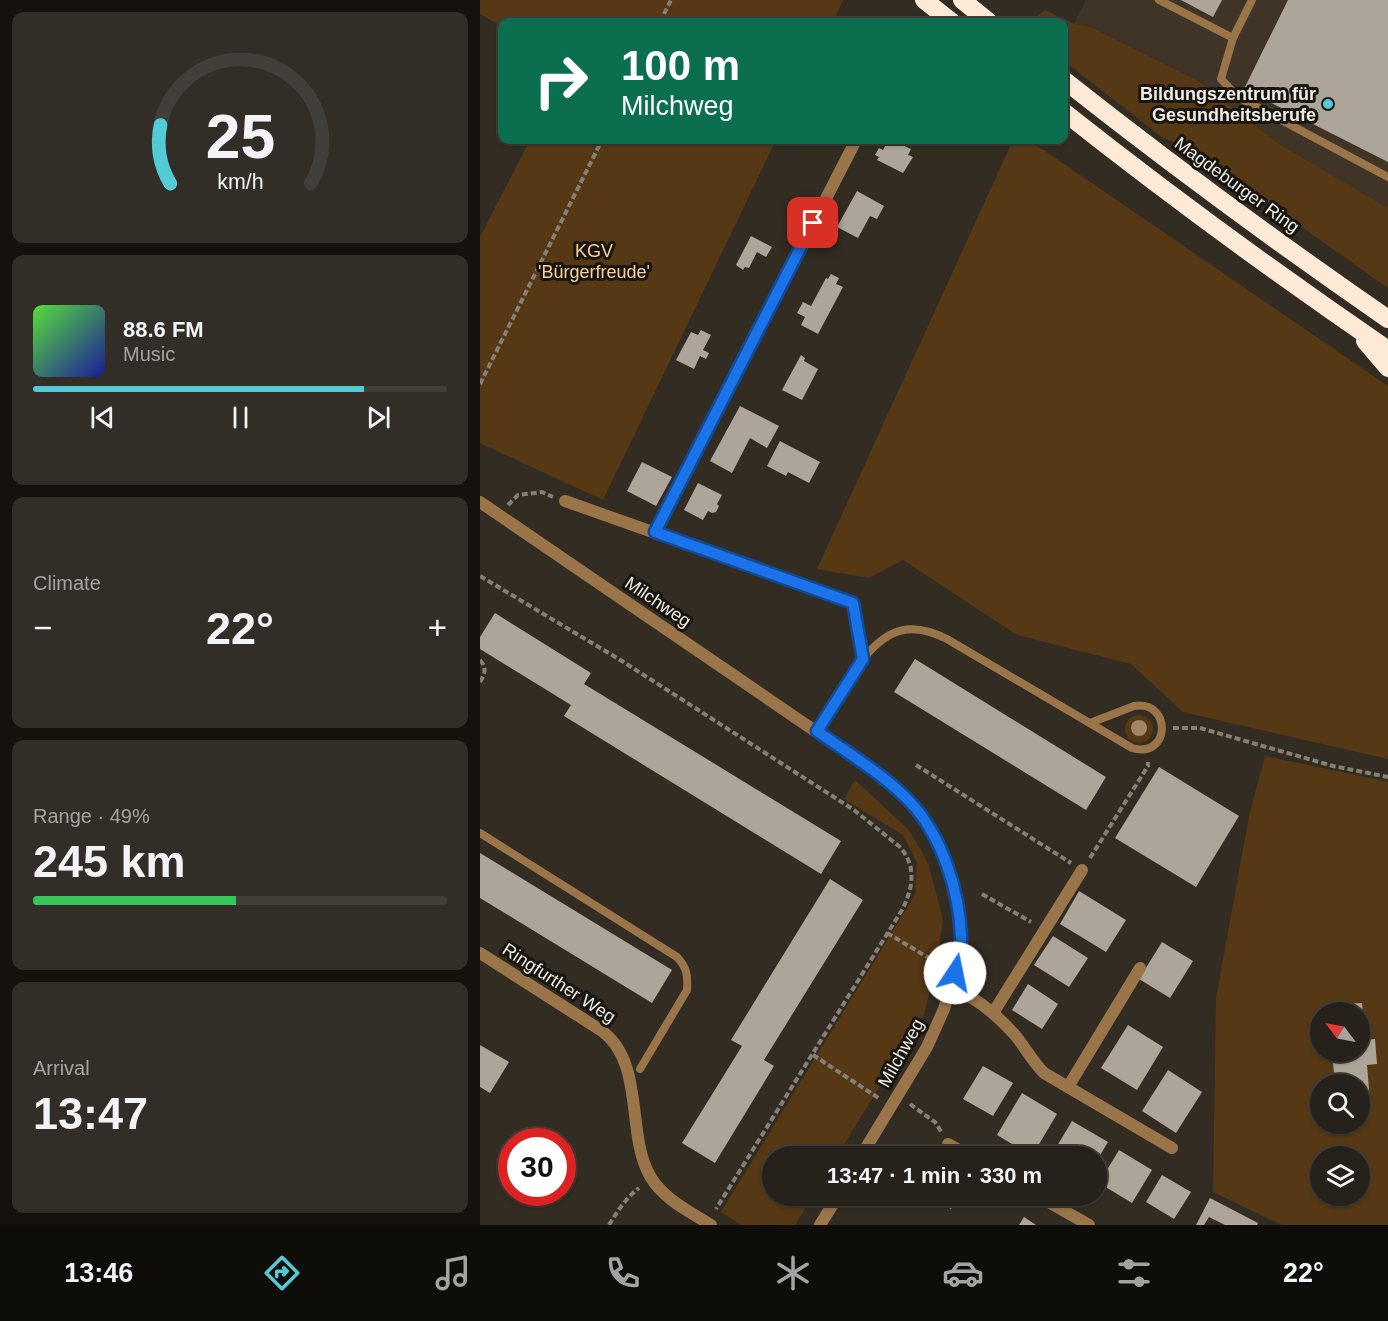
<!DOCTYPE html>
<meta charset="utf-8">
<style>
:root{--surface:#26211a;--page:#322e27;--text:#f1f3f6;--muted:#a4a3a2;--line:#423e39;--accent:#52cbd7}
body{margin:0;font-family:Helvetica,sans-serif;background:var(--page);color:var(--text);height:100vh;display:flex;flex-direction:column;font-size:22px;white-space:nowrap}
*{box-sizing:border-box;margin:0}
p{font-size:20px;color:var(--muted)}
.icon{flex:none;width:33px;height:33px;fill:none;stroke:currentColor;stroke-width:2;stroke-linecap:round;stroke-linejoin:round}
.map{position:relative;flex:1;overflow:hidden}
.drawer{display:flex;flex-direction:column;gap:12px;padding:12px;background:#15120e;width:480px}
.drawer>*{flex:none}
.top-card{position:absolute;left:18px;top:18px;width:570px;height:126px;border-radius:12px;box-shadow:0 2px 4px #0004,0 0 0 2px var(--line);background:#0b6e4f;color:#fff;overflow:hidden}
.needle{width:39px;rotate:302deg}
.controls{position:absolute;left:830px;top:1002px;display:grid;gap:12px}
.controls a{display:grid;place-items:center;width:60px;height:60px;border-radius:50%;background:var(--surface);box-shadow:0 2px 4px #0004,0 0 0 2px var(--line);font-size:30px}
.speed{position:absolute;left:18px;top:1128px;display:flex;gap:12px;font-size:30px;font-weight:700;text-align:center}
.speed>*{display:grid;place-content:center;width:78px;height:78px;border-radius:50%;background:var(--surface);box-shadow:0 2px 4px #0004,0 0 0 2px var(--line);line-height:1}
.speed .limit{border:9px solid #d22;background:#fff;color:#111}
.pin{position:absolute;display:grid;place-items:center;width:51px;height:51px;color:#fff;margin:-26px;border-radius:12px;box-shadow:0 3px 9px #0006}
.me{position:absolute;width:66px;margin:-33px;rotate:11deg;stroke-linejoin:round;filter:drop-shadow(0 0 4px #0008)}
.turn{display:flex;align-items:center;gap:21px;height:126px;padding:0 24px;font-size:27px}
.turn .icon{width:78px;height:78px;stroke-width:2.5}
.turn b{display:block;font-size:42px;line-height:51px}
.big{font-size:45px;font-weight:700;line-height:1.1}
.drawer .card{flex:1;display:flex;flex-direction:column;justify-content:center;gap:9px;min-width:0;padding:0 21px;border-radius:12px;background:var(--page)}
.drawer .dial{align-items:center;gap:0}
.dial svg{height:156px;overflow:visible;fill:none;stroke:var(--line);stroke-width:7;stroke-linecap:round;text-anchor:middle}
.dial text{fill:var(--text);stroke:none}
.song{display:flex;align-items:center;gap:18px}
.cover{width:72px;height:72px;border-radius:9px;background:linear-gradient(135deg,hsl(110 70% 55%),hsl(240 70% 35%))}
.played{height:6px;border-radius:3px;background:linear-gradient(90deg,var(--accent) 80%,var(--line) 80%)}
.keys{display:flex;justify-content:space-around;direction:ltr}
.heat{display:flex;justify-content:space-between;align-items:center;font-size:33px;direction:ltr}
.charge{height:9px;border-radius:4px;background:linear-gradient(90deg,#34c759 49%,var(--line) 0)}
.trip{position:absolute;left:282px;top:1146px;width:345px;height:60px;border-radius:30px;background:var(--surface);box-shadow:0 2px 4px #0004,0 0 0 2px var(--line);font-weight:700;line-height:60px;text-align:center}
.menu{display:flex;height:96px;justify-content:space-around;align-items:center;background:#0f0d0a;color:var(--muted)}
.menu .icon{width:42px;height:42px}
.menu .active{color:var(--accent)}
.menu b{font-size:27px;color:var(--text)}
main{display:flex;flex:1;min-height:0}
.map>svg:first-child{display:block}
</style>
<main>
<section class="drawer">
<div class="card dial"><svg viewBox="0 0 100 80">
<path d="M14 69A42 42 0 1 1 86 69"/>
<path d="M14 69A42 42 0 0 1 9 39" stroke="#52cbd7"/>
<text x="50" y="56" font-size="32" font-weight="700">25</text>
<text x="50" y="72" font-size="11">km/h</text>
</svg></div>
<div class="card">
<div class="song"><i class="cover"></i><div><b>88.6 FM</b><p>Music</p></div></div>
<div class="played"></div>
<div class="keys"><svg class="icon" aria-label="previous" viewBox="0 0 24 24"><path d="M18 5L8 12l10 7zM5 5v14"/></svg><svg class="icon" aria-label="pause" viewBox="0 0 24 24"><path d="M8 5v14M16 5v14"/></svg><svg class="icon" aria-label="next" viewBox="0 0 24 24"><path d="M6 5l10 7-10 7zM19 5v14"/></svg></div>
</div>
<div class="card"><p>Climate</p>
<div class="heat"><a>−</a><b class="big">22°</b><a>+</a></div>
</div>
<div class="card"><p>Range · 49%</p><b class="big">245 km</b><div class="charge"></div></div>
<div class="card"><p>Arrival</p><b class="big">13:47</b></div>
</section>
<div class="map">
<svg width="908" height="1225" viewBox="0 0 908 1225">
<rect width="100%" height="100%" fill="#332c23"/>
<!-- built -->
<polygon fill="#403427" points="606,0 908,0 908,208 799,144 720,82 594,24"/>
<!-- green -->
<g fill="#563914" fill-rule="evenodd">
<polygon points="0,0 363,0 353,22 22,22 22,26 0,14"/>
<polygon points="565,10 594,24 610,27 720,82 799,144 908,208 908,288 758,182 719,151 683,138 584,61 584,22 550,22"/>
<polygon points="50,140 296,140 123,500 0,443 0,237"/>
<polygon points="533,140 549,140 908,386 908,759 703,712 651,664 537,635 423,560 389,578 337,569"/>
<circle cx="659" cy="729" r="14"/>
<path d="M 785,756 L 908,782 L 908,1225 L 802,1225 L 733,1192 L 736,999 L 769,816 ZM 840,1012 L 879,1012 L 879,1052 L 840,1052 ZM 840,1084 L 879,1084 L 879,1124 L 840,1124 ZM 840,1156 L 879,1156 L 879,1196 L 840,1196 Z"/>
<polygon points="375,780 429,830 448,863 463,920 456,969 444,1014 357,1156 292,1156 292,1196 333,1196 315,1225 261,1225 241,1212 435,895 437,862 423,835 364,799"/>
</g>
<!-- building -->
<g fill="#aea59a">
<polygon points="701,0 742,0 733,17"/>
<polygon points="808,0 908,0 908,162 764,89"/>
<polygon points="408,140 411,140 431,149 428,155 433,157 423,173 397,160 399,157 395,155 399,148 403,150"/>
<polygon points="377,191 404,206 397,219 390,216 378,238 357,227"/>
<polygon points="271,236 292,247 286,257 277,252 269,268 265,267 263,270 256,265"/>
<polygon points="351,274 359,278 356,284 363,287 338,334 321,325 325,317 317,313 323,302 331,306 346,278 348,279"/>
<polygon points="221,330 231,335 223,350 229,353 226,359 220,356 214,369 196,360 211,332 218,335"/>
<polygon points="321,355 325,358 324,361 338,369 322,400 302,390"/>
<polygon points="260,406 299,426 287,448 270,438 252,473 230,461"/>
<polygon points="300,441 340,462 329,483 308,472 306,476 287,466"/>
<polygon points="162,462 192,477 176,506 147,491"/>
<polygon points="218,483 242,495 237,504 239,506 236,512 232,513 228,511 223,520 204,510"/>
<polygon points="15,613 111,673 104,684 361,841 341,874 84,716 91,705 0,649 0,637"/>
<polygon points="435,659 626,777 606,810 414,692"/>
<polygon points="679,767 759,816 716,887 635,838"/>
<polygon points="0,853 192,970 172,1003 0,898"/>
<polygon points="350,879 383,900 284,1060 294,1066 235,1163 202,1143 262,1046 251,1040"/>
<polygon points="599,891 646,920 626,952 580,924"/>
<polygon points="573,936 608,958 589,987 554,965"/>
<polygon points="682,942 713,961 690,998 659,979"/>
<polygon points="548,984 578,1004 562,1029 532,1010"/>
<polygon points="882,1003 885,1040 895,1039 897,1064 887,1065 890,1101 879,1102 879,1084 855,1084 852,1052 879,1052 879,1012 849,1012 849,1005"/>
<polygon points="648,1025 683,1047 657,1090 621,1068"/>
<polygon points="0,1045 29,1062 10,1093 0,1087"/>
<polygon points="503,1066 533,1083 513,1116 483,1099"/>
<polygon points="688,1070 722,1092 696,1133 662,1111"/>
<polygon points="542,1093 577,1114 552,1156 517,1135"/>
<polygon points="592,1121 628,1142 616,1162 616,1156 571,1156"/>
<polygon points="639,1150 672,1170 652,1203 619,1183"/>
<polygon points="682,1175 711,1192 694,1219 666,1202"/>
<polygon points="448,1196 491,1196 485,1206 476,1201 471,1209"/>
<polygon points="730,1198 778,1223 777,1225 745,1225 729,1217 724,1225 716,1225"/>
<polygon points="544,1217 556,1225 539,1225"/>
</g>
<g fill="none" stroke-linecap="round" stroke-linejoin="round">
<!-- path -->
<g stroke="#857f77" stroke-width="4" stroke-dasharray="6 3" stroke-linecap="butt">
<polyline points="180,22 191,0"/>
<polyline points="0,384 122,140"/>
<polyline points="28,505 38,495 62,492 73,497"/>
<path d="M 0,576 L 142,661 L 374,810 L 420,847 C 437,867 433,888 422,910 L 236,1209"/>
<path d="M 0,660 C 7,668 5,674 0,682"/>
<polyline points="693,728 720,728 853,766 908,777"/>
<polyline points="436,765 591,863"/>
<polyline points="610,858 668,766 668,762"/>
<polyline points="502,894 551,922"/>
<polyline points="407,933 461,965"/>
<polyline points="333,1055 400,1099"/>
<polyline points="430,1104 455,1122 462,1133"/>
<path d="M 129,1225 C 138,1210 146,1198 159,1188"/>
</g>
<!-- lane -->
<g stroke="#9a754a" stroke-width="8">
<polyline points="679,0 753,38 772,0"/>
<polyline points="753,38 741,79 758,97 908,177"/>
<path d="M 383,659 C 408,628 431,621 467,639 L 652,748 C 691,759 692,700 654,706 L 610,723"/>
<path d="M 0,833 L 197,957 C 207,968 208,975 207,990 L 160,1069"/>
</g>
<!-- street -->
<g stroke="#9a754a" stroke-width="12">
<polyline points="85,501 373,603 383,659 337,731"/>
<polyline points="0,502 404,778 432,805 444,820 454,835 467,865 475,889 481,939 475,973 464,1009 447,1047 381,1156"/>
<polyline points="175,532 376,140"/>
<path d="M 0,953 L 122,1031 C 165,1063 146,1134 170,1176 C 183,1199 209,1211 231,1225"/>
<path d="M 470,988 C 496,996 517,1015 535,1035 C 545,1047 552,1061 564,1073 L 692,1148"/>
<polyline points="513,1013 602,870"/>
<polyline points="588,1087 660,968"/>
<polyline points="468,1144 490,1156"/>
<polyline points="558,1196 609,1225"/>
<polyline points="340,1225 358,1196"/>
</g>
<!-- highway -->
<g stroke="#fcead6" stroke-width="18">
<polyline points="444,0 472,22"/>
<polyline points="482,0 509,22"/>
<path d="M 584,80 C 689,163 798,243 908,319"/>
<path d="M 584,112 C 689,195 797,274 908,350"/>
<polyline points="885,341 908,368"/>
</g>
</g>
<!-- trees -->
<circle fill="#a28667" cx="659" cy="728" r="8"/>
<g fill="none" stroke-linecap="round" stroke-linejoin="round">
<defs>
<path id="route" d="M 333,223 L 175,532 L 373,603 L 383,659 L 337,731 C 369,754 405,775 432,804 C 463,839 479,891 481,936 C 482,948 477,961 475,973"/>
</defs>
<!-- route casing -->
<use href="#route" stroke="#114b97" stroke-width="15"/>
<!-- route -->
<use href="#route" stroke="#1a73e8" stroke-width="10"/>
</g>
<!-- markers -->
<circle fill="#52cbd7" stroke="#181511" stroke-width="2" cx="848" cy="104" r="6"/>
<g text-anchor="middle" dominant-baseline="central" stroke-width="6" stroke-linejoin="round" paint-order="stroke">
<!-- poi labels -->
<g font-size="18" font-weight="bold" fill="#efebe5" stroke="#181511" text-anchor="end">
<text x="836" y="94">Bildungszentrum für<tspan x="836" dy="21">Gesundheitsberufe</tspan></text>
</g>
<!-- street labels -->
<g font-size="18" fill="#efebe5" stroke="#181511">
<text transform="translate(757 185) rotate(36)">Magdeburger Ring</text>
<text transform="translate(178 602) rotate(34)">Milchweg</text>
<text transform="translate(79 983) rotate(33)">Ringfurther Weg</text>
<text transform="translate(421 1053) rotate(-61)">Milchweg</text>
</g>
<!-- park labels -->
<g font-size="18" fill="#fdd09e" stroke="#181511">
<text x="114" y="251">KGV<tspan x="114" dy="21">'Bürgerfreude'</tspan></text>
</g>
</g>
</svg>
<div class="controls">
<a><svg class="needle" viewBox="-14 -14 28 28"><path d="M0-13l5 13h-10z" fill="#e53935"/><path d="M0 13l5-13h-10z" fill="#a4a3a2"/></svg></a>
<a><svg class="icon" aria-label="search" viewBox="0 0 24 24"><circle cx="10" cy="10" r="6"/><path d="M15 15l6 6"/></svg></a>
<a><svg class="icon" aria-label="layers" viewBox="0 0 24 24"><path d="M12 4l9 5-9 5-9-5zM3 14l9 5 9-5"/></svg></a>
</div>
<div class="speed"><div class="limit">30</div></div>
<div class="pin" style="left:333px;top:223px;background:#d93025"><svg class="icon" aria-label="arrive" viewBox="0 0 24 24"><path d="M6 21V4h12l-3 4 3 4H6"/></svg></div>
<svg class="me" style="left:475px;top:973px" viewBox="-20 -20 40 40"><circle r="19" fill="#fff"/><path d="M0-13L10 11 0 6-10 11z" fill="#1a73e8"/></svg>
<div class="trip">13:47 · 1 min · 330 m</div>
<div class="top-card">
<div class="turn"><svg class="icon" aria-label="right" viewBox="0 0 24 24"><path d="M7 20v-9h11M14 6l5 5-5 5"/></svg><div><b>100 m</b>Milchweg</div></div>
</div>
</div>
</main>
<nav class="menu">
<b>13:46</b>
<svg class="icon active" aria-label="directions" viewBox="0 0 24 24"><path d="M12 3l9 9-9 9-9-9zM9 14v-3h6M13 9l2 2-2 2"/></svg>
<svg class="icon" aria-label="music" viewBox="0 0 24 24"><path d="M9 18V5l10-2v13"/><circle cx="6" cy="18" r="3"/><circle cx="16" cy="16" r="3"/></svg>
<svg class="icon" aria-label="phone" viewBox="0 0 24 24"><path d="M5 4h4l2 5-3 2q2 4 5 5l2-3 5 2v4C11 20 4 13 5 4z"/></svg>
<svg class="icon" aria-label="climate" viewBox="0 0 24 24"><path d="M12 3v18M4 7l16 10M4 17L20 7"/></svg>
<svg class="icon" aria-label="car" viewBox="0 0 24 24"><path d="M5 17H2v-5l4-1 3-4h7l3 4 3 1v5h-3M9 17h6M6 11h13"/><circle cx="7" cy="17" r="2"/><circle cx="17" cy="17" r="2"/></svg>
<svg class="icon" aria-label="filters" viewBox="0 0 24 24"><path d="M4 7h16M4 17h16"/><circle cx="9" cy="7" r="2"/><circle cx="15" cy="17" r="2"/></svg>
<b>22°</b>
</nav>
